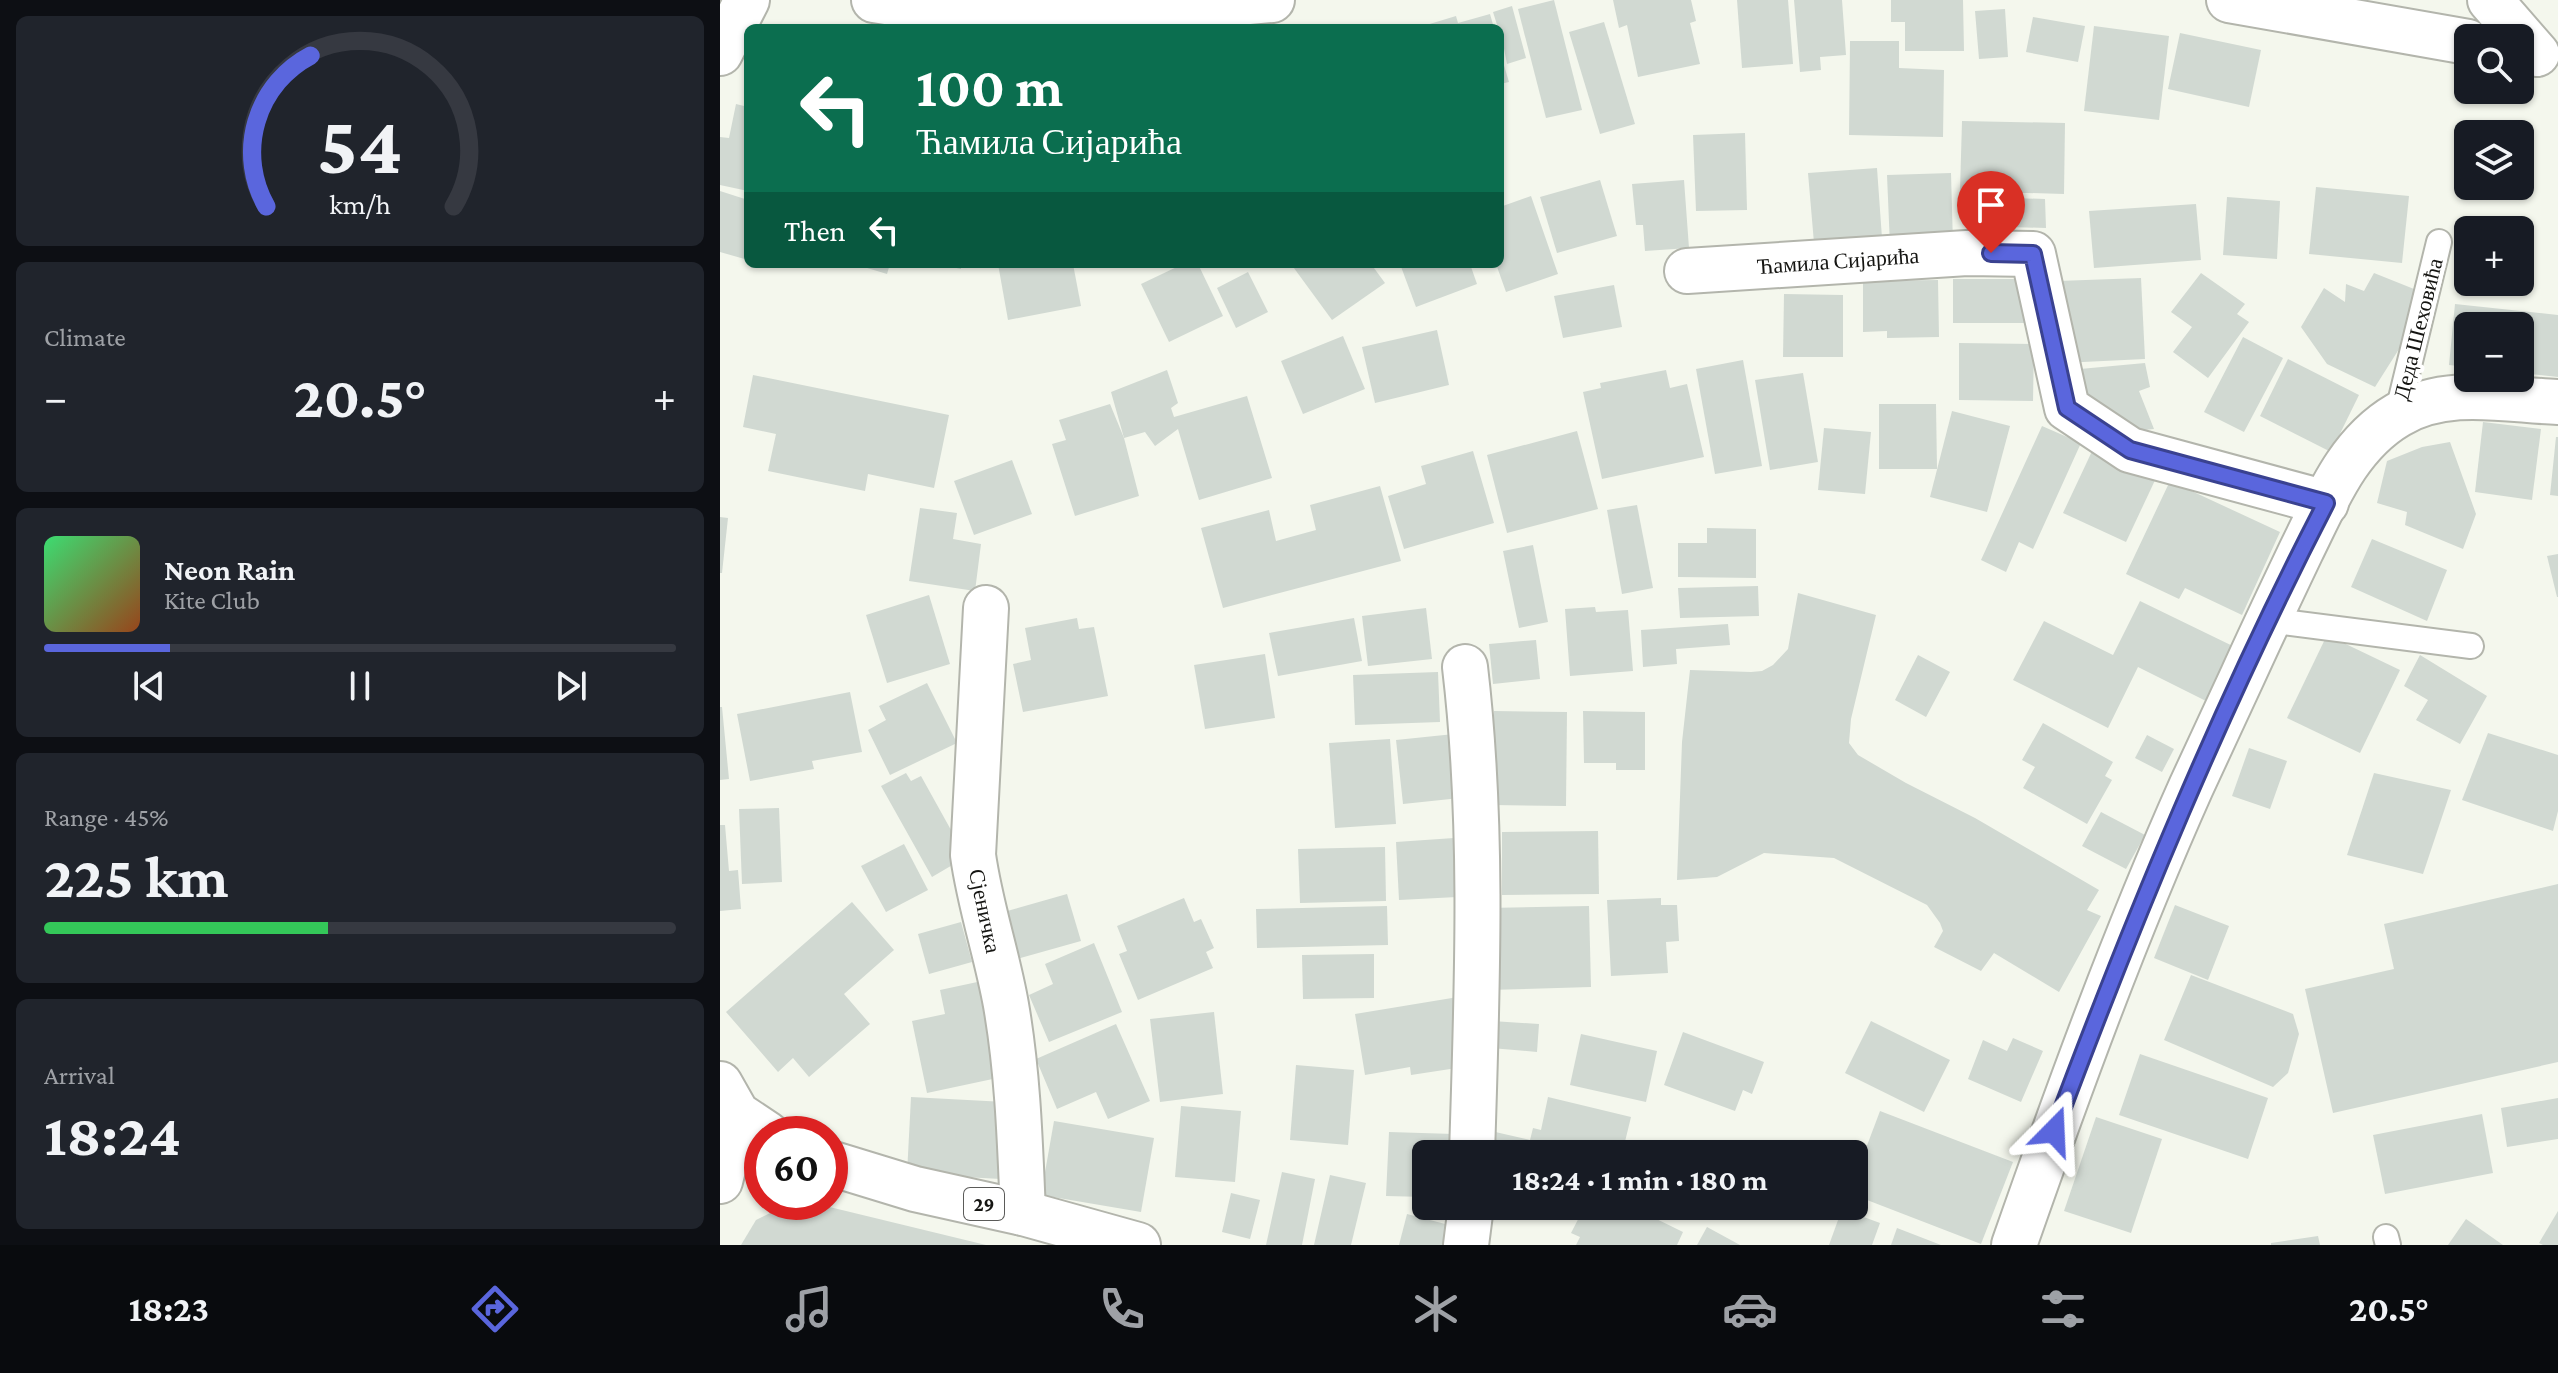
<!DOCTYPE html>
<meta charset="utf-8">
<style>
:root{--surface:#171b24;--page:#20242c;--text:#f1f3f6;--muted:#9ea1a6;--line:#363941;--accent:#5a66dd}
body{margin:0;font-family:"Crimson Pro",serif;background:var(--page);color:var(--text);height:100vh;display:flex;flex-direction:column;font-size:30px;white-space:nowrap}
*{box-sizing:border-box;margin:0}
p{font-size:26px;color:var(--muted)}
.icon{flex:none;width:44px;height:44px;fill:none;stroke:currentColor;stroke-width:2;stroke-linecap:round;stroke-linejoin:round}
.map{position:relative;flex:1;overflow:hidden}
.sheet{display:flex;flex-direction:column;gap:16px;padding:16px;background:#0d0f14;width:720px}
.sheet>*{flex:none}
.top-card{position:absolute;left:24px;top:24px;width:760px;height:244px;border-radius:12px;box-shadow:0 2px 6px #0004;background:#0b6e4f;color:#fff;overflow:hidden}
.fabs{position:absolute;left:1734px;top:24px;display:grid;gap:16px}
.fabs a{display:grid;place-items:center;width:80px;height:80px;border-radius:12px;background:var(--surface);box-shadow:0 2px 6px #0004;font-size:40px}
.speed{position:absolute;left:24px;top:1116px;display:flex;gap:16px;font-size:40px;font-weight:700;text-align:center}
.speed>*{display:grid;place-content:center;width:104px;height:104px;border-radius:50%;background:var(--surface);box-shadow:0 2px 6px #0004;line-height:1}
.speed .limit{border:12px solid #d22;background:#fff;color:#111}
.pin{position:absolute;display:grid;place-items:center;width:68px;height:68px;color:#fff;margin:-82px -34px;border-radius:50% 50% 50% 0;rotate:-45deg;box-shadow:0 0 8px #0007}
.pin .icon{rotate:45deg}
.me{position:absolute;width:88px;margin:-44px;rotate:21deg;stroke-linejoin:round;filter:drop-shadow(0 0 6px #0008)}
.turn{display:flex;align-items:center;gap:28px;height:168px;padding:0 40px;font-size:36px}
.turn .icon{width:104px;height:104px;stroke-width:2.5}
.turn b{display:block;font-size:56px;line-height:68px}
.then{display:flex;align-items:center;height:76px;padding:0 40px;background:#0003;gap:16px;font-size:30px}
.big{font-size:60px;font-weight:700;line-height:1.1}
.sheet .widget{flex:1;display:flex;flex-direction:column;justify-content:center;gap:12px;min-width:0;padding:0 28px;border-radius:12px;background:var(--page)}
.sheet .dial{align-items:center;gap:0}
.dial svg{height:208px;overflow:visible;fill:none;stroke:var(--line);stroke-width:7;stroke-linecap:round;text-anchor:middle}
.dial text{fill:var(--text);stroke:none}
.song{display:flex;align-items:center;gap:24px}
.cover{width:96px;height:96px;border-radius:12px;background:linear-gradient(135deg,hsl(140 70% 55%),hsl(20 70% 35%))}
.played{height:8px;border-radius:4px;background:linear-gradient(90deg,var(--accent) 20%,var(--line) 20%)}
.keys{display:flex;justify-content:space-around;direction:ltr}
.heat{display:flex;justify-content:space-between;align-items:center;font-size:44px;direction:ltr}
.charge{height:12px;border-radius:6px;background:linear-gradient(90deg,#34c759 45%,var(--line) 0)}
.trip{position:absolute;left:692px;top:1140px;width:456px;height:80px;border-radius:12px;background:var(--surface);box-shadow:0 2px 6px #0004;font-weight:700;line-height:80px;text-align:center}
.tabs{display:flex;height:128px;justify-content:space-around;align-items:center;background:#090b0e;color:var(--muted)}
.tabs .icon{width:56px;height:56px}
.tabs .active{color:var(--accent)}
.tabs b{font-size:36px;color:var(--text)}
main{display:flex;flex:1;min-height:0}
.map>svg:first-child{display:block}
</style>
<main>
<section class="sheet">
<div class="widget dial"><svg viewBox="0 0 100 80">
<path d="M14 69A42 42 0 1 1 86 69"/>
<path d="M14 69A42 42 0 0 1 31 11" stroke="#5a66dd"/>
<text x="50" y="56" font-size="32" font-weight="700">54</text>
<text x="50" y="72" font-size="11">km/h</text>
</svg></div>
<div class="widget"><p>Climate</p>
<div class="heat"><a>−</a><b class="big">20.5°</b><a>+</a></div>
</div>
<div class="widget">
<div class="song"><i class="cover"></i><div><b>Neon Rain</b><p>Kite Club</p></div></div>
<div class="played"></div>
<div class="keys"><svg class="icon" aria-label="previous" viewBox="0 0 24 24"><path d="M18 5L8 12l10 7zM5 5v14"/></svg><svg class="icon" aria-label="pause" viewBox="0 0 24 24"><path d="M8 5v14M16 5v14"/></svg><svg class="icon" aria-label="next" viewBox="0 0 24 24"><path d="M6 5l10 7-10 7zM19 5v14"/></svg></div>
</div>
<div class="widget"><p>Range · 45%</p><b class="big">225 km</b><div class="charge"></div></div>
<div class="widget"><p>Arrival</p><b class="big">18:24</b></div>
</section>
<div class="map">
<svg width="1838" height="1245" viewBox="0 0 1838 1245">
<rect width="100%" height="100%" fill="#f4f7ed"/>
<!-- building -->
<g fill="#d1d9d2">
<polygon points="834,0 862,110 826,118 798,9"/>
<polygon points="893,0 971,0 976,21 970,23 980,64 918,77 907,25 899,28"/>
<polygon points="1017,0 1068,0 1073,64 1022,68"/>
<polygon points="1074,0 1122,0 1126,55 1100,57 1101,70 1080,72"/>
<polygon points="1171,0 1243,0 1244,51 1185,51 1185,22 1171,22"/>
<polygon points="792,6 806,58 787,64 780,28 778,28 773,12"/>
<polygon points="1285,9 1288,57 1259,59 1255,11"/>
<polygon points="770,14 774,28 704,28 703,26 736,16 738,23"/>
<polygon points="1313,17 1365,26 1358,62 1306,52"/>
<polygon points="884,22 915,124 880,134 849,32"/>
<polygon points="1374,26 1449,36 1439,120 1364,111"/>
<polygon points="1460,33 1541,50 1529,107 1448,89"/>
<polygon points="1130,41 1179,41 1179,68 1224,70 1223,137 1129,135"/>
<polygon points="780,52 789,82 780,84"/>
<polygon points="16,104 28,107 28,191 0,185 0,137 9,138"/>
<polygon points="1242,121 1345,123 1344,194 1240,191"/>
<polygon points="1025,133 1027,210 976,211 973,135"/>
<polygon points="1157,168 1162,238 1094,243 1088,173"/>
<polygon points="1231,173 1233,244 1170,246 1167,175"/>
<polygon points="880,180 897,236 837,253 820,197"/>
<polygon points="964,180 969,248 925,251 923,225 916,225 912,184"/>
<polygon points="1596,187 1689,196 1682,263 1589,254"/>
<polygon points="0,191 28,200 28,260 0,252"/>
<polygon points="811,196 838,274 786,292 776,264 780,264 780,207"/>
<polygon points="1260,197 1325,199 1326,228 1289,227 1284,243 1260,244"/>
<polygon points="1507,197 1560,201 1557,259 1503,255"/>
<polygon points="1476,204 1481,260 1374,268 1369,211"/>
<polygon points="134,264 170,264 167,274"/>
<polygon points="218,264 241,264 241,269"/>
<polygon points="278,264 353,264 361,306 288,320"/>
<polygon points="463,264 478,264 503,316 449,342 421,284"/>
<polygon points="571,264 651,264 665,283 612,320"/>
<polygon points="680,264 750,264 757,284 696,307"/>
<polygon points="528,272 548,312 516,328 497,288"/>
<polygon points="1481,273 1525,304 1517,314 1529,322 1488,378 1453,352 1472,327 1451,312"/>
<polygon points="1654,273 1699,291 1686,338 1655,387 1607,364 1581,327 1604,288 1625,302 1626,284 1644,291"/>
<polygon points="1421,278 1425,359 1342,363 1338,281"/>
<rect x="1233" y="279" width="73" height="44"/>
<polygon points="1218,280 1219,337 1167,338 1167,331 1143,332 1143,281"/>
<polygon points="894,285 902,327 843,338 834,296"/>
<polygon points="1064,294 1123,295 1123,357 1063,357"/>
<polygon points="1735,304 1838,315 1838,377 1800,373 1800,326 1748,326 1748,367 1729,365"/>
<polygon points="717,330 729,385 655,403 642,347"/>
<polygon points="623,336 645,389 583,414 561,361"/>
<polygon points="1523,337 1563,358 1524,432 1484,412"/>
<polygon points="1239,343 1314,344 1313,401 1239,400"/>
<polygon points="1568,359 1639,395 1611,452 1540,416"/>
<polygon points="1023,360 1042,466 995,474 976,369"/>
<polygon points="1425,363 1430,387 1419,391 1434,429 1404,432 1374,420 1360,369"/>
<polygon points="447,370 458,403 451,408 454,417 527,396 552,478 479,500 458,429 435,446 425,432 404,438 391,392"/>
<polygon points="946,370 950,388 967,384 984,457 882,479 863,392 881,388 880,383"/>
<polygon points="1083,373 1098,462 1050,470 1035,380"/>
<polygon points="33,375 229,415 214,488 148,474 145,491 48,471 56,434 23,427"/>
<polygon points="390,404 404,438 419,496 355,516 332,444 346,440 339,420"/>
<polygon points="1159,404 1216,404 1217,469 1159,469"/>
<polygon points="1232,411 1290,426 1267,512 1210,497"/>
<polygon points="1763,422 1821,429 1812,500 1755,492"/>
<polygon points="1322,426 1361,443 1313,549 1299,542 1286,572 1261,560"/>
<polygon points="1104,428 1151,432 1145,494 1098,490"/>
<polygon points="857,431 878,509 787,533 767,455"/>
<polygon points="1836,437 1838,437 1838,496 1830,495"/>
<polygon points="1730,442 1756,514 1743,549 1685,525 1687,512 1657,503 1667,461 1702,447"/>
<polygon points="1374,447 1437,476 1406,542 1343,513"/>
<polygon points="753,451 774,523 684,549 668,496 706,484 701,466"/>
<polygon points="292,460 312,514 254,535 234,481"/>
<polygon points="1450,481 1560,532 1522,615 1465,588 1459,599 1406,574"/>
<polygon points="660,486 681,561 503,608 481,528 549,510 556,541 596,530 590,505"/>
<polygon points="917,505 933,588 902,594 887,510"/>
<polygon points="200,508 237,513 233,539 261,544 255,591 189,581"/>
<polygon points="0,517 8,518 2,573 0,573"/>
<polygon points="987,528 1036,529 1036,578 958,577 958,543 987,543"/>
<polygon points="1652,539 1727,570 1707,621 1631,587"/>
<polygon points="813,545 828,622 799,628 783,551"/>
<polygon points="1838,554 1838,597 1837,597 1827,556"/>
<polygon points="1038,586 1039,616 960,618 958,588"/>
<polygon points="1078,593 1156,615 1131,719 1129,743 1138,755 1186,783 1255,818 1379,890 1367,910 1381,916 1339,992 1274,953 1261,971 1214,947 1223,931 1220,923 1207,905 1114,858 1044,853 997,877 957,880 962,742 970,670 1031,672 1042,671 1053,665 1068,649"/>
<polygon points="209,595 230,664 167,683 146,615"/>
<polygon points="1420,601 1523,651 1496,706 1418,667 1388,728 1293,680 1324,621 1393,655"/>
<polygon points="875,607 876,612 908,610 913,671 850,676 845,609"/>
<polygon points="706,608 712,659 648,666 642,616"/>
<polygon points="357,618 359,629 374,627 388,696 303,712 293,664 311,660 305,628"/>
<polygon points="634,618 642,661 558,676 549,633"/>
<polygon points="1008,624 1010,645 956,649 957,664 923,667 921,630"/>
<polygon points="1607,635 1680,670 1640,753 1567,718"/>
<polygon points="816,640 820,679 773,684 769,644"/>
<polygon points="545,654 555,718 485,729 474,665"/>
<polygon points="1198,655 1230,672 1206,717 1175,700"/>
<polygon points="1700,655 1767,696 1740,744 1696,720 1708,700 1684,686"/>
<polygon points="718,672 720,722 635,725 633,675"/>
<polygon points="207,683 237,743 170,775 148,730 166,720 159,706"/>
<polygon points="130,692 142,752 92,761 94,769 30,781 17,714"/>
<polygon points="0,707 2,707 9,779 0,780"/>
<polygon points="774,711 847,712 846,806 773,805"/>
<polygon points="863,711 925,712 925,770 896,770 896,763 864,763"/>
<polygon points="1323,723 1393,762 1385,776 1392,780 1367,824 1303,788 1315,767 1302,760"/>
<polygon points="1768,733 1838,755 1838,811 1833,831 1742,800"/>
<polygon points="734,734 740,798 683,804 676,740"/>
<polygon points="1427,735 1454,749 1442,772 1415,758"/>
<polygon points="670,739 676,824 615,828 609,743"/>
<polygon points="1529,748 1567,761 1550,809 1512,796"/>
<polygon points="186,773 191,781 201,776 246,857 212,877 161,786"/>
<polygon points="1654,773 1731,790 1703,874 1627,855"/>
<polygon points="59,808 62,882 22,884 19,809"/>
<polygon points="1381,812 1425,835 1406,869 1362,846"/>
<polygon points="0,825 5,825 9,871 18,870 21,909 0,911"/>
<polygon points="878,831 879,894 782,895 782,832"/>
<polygon points="734,838 737,897 679,900 676,842"/>
<polygon points="184,844 208,890 166,912 141,866"/>
<polygon points="665,847 666,901 580,903 578,849"/>
<polygon points="1838,884 1838,1062 1613,1113 1585,989 1674,969 1664,924"/>
<polygon points="347,894 361,941 293,960 280,913"/>
<polygon points="464,898 474,922 481,919 494,948 486,952 493,968 418,1000 399,954 407,951 397,926"/>
<polygon points="941,898 941,905 957,905 959,941 946,942 948,973 891,976 887,900"/>
<polygon points="132,902 174,950 124,994 150,1024 89,1077 73,1058 58,1072 6,1012"/>
<polygon points="1455,905 1509,926 1488,980 1434,958"/>
<polygon points="667,906 668,945 537,948 536,909"/>
<polygon points="869,906 871,987 769,990 767,908"/>
<polygon points="241,922 252,962 209,974 198,934"/>
<polygon points="374,943 402,1012 329,1042 309,995 333,984 325,964"/>
<polygon points="654,954 654,998 583,999 582,955"/>
<polygon points="1471,975 1573,1014 1579,1034 1568,1073 1553,1087 1444,1040"/>
<polygon points="262,981 282,1077 207,1093 192,1021 225,1014 220,990"/>
<polygon points="738,997 750,1066 691,1075 690,1067 645,1075 635,1014"/>
<polygon points="494,1012 503,1094 440,1102 430,1019"/>
<polygon points="772,1021 819,1024 817,1052 771,1048"/>
<polygon points="1151,1021 1230,1060 1204,1112 1125,1073"/>
<polygon points="396,1024 430,1101 388,1119 376,1092 337,1109 316,1059"/>
<polygon points="963,1032 1044,1062 1032,1094 1023,1090 1015,1111 944,1085"/>
<polygon points="861,1034 937,1051 926,1102 850,1085"/>
<polygon points="1293,1038 1323,1051 1301,1102 1248,1079 1263,1040 1287,1051"/>
<polygon points="1420,1054 1548,1098 1528,1159 1399,1115"/>
<polygon points="576,1065 634,1070 628,1145 570,1140"/>
<polygon points="191,1097 285,1102 281,1179 187,1174"/>
<polygon points="828,1097 911,1117 902,1154 766,1154 771,1131 810,1140 813,1128 821,1130"/>
<polygon points="1838,1098 1838,1139 1787,1147 1781,1108"/>
<polygon points="461,1106 521,1111 515,1182 455,1177"/>
<polygon points="1160,1111 1293,1162 1261,1244 1134,1195 1134,1180"/>
<polygon points="1762,1114 1773,1173 1665,1194 1653,1135"/>
<polygon points="1376,1117 1442,1139 1411,1233 1344,1211"/>
<polygon points="334,1121 434,1138 421,1212 321,1195"/>
<polygon points="669,1132 734,1134 733,1154 706,1154 706,1197 666,1196"/>
<polygon points="562,1172 595,1179 582,1245 546,1245"/>
<polygon points="610,1175 646,1183 631,1245 594,1245"/>
<polygon points="511,1193 540,1200 530,1239 502,1232"/>
<polygon points="73,1202 89,1202 266,1245 21,1245 36,1220"/>
<polygon points="831,1206 856,1206 853,1216 830,1211"/>
<polygon points="865,1206 910,1206 963,1232 957,1245 856,1245 860,1237 851,1233"/>
<polygon points="1122,1209 1160,1223 1152,1245 1109,1245"/>
<polygon points="1838,1211 1838,1245 1823,1245 1819,1243"/>
<polygon points="687,1214 729,1225 723,1245 679,1245"/>
<polygon points="1746,1219 1783,1245 1728,1245"/>
<polygon points="987,1227 1020,1245 977,1245"/>
<polygon points="1177,1228 1221,1245 1171,1245"/>
<polygon points="1598,1236 1600,1245 1551,1245 1551,1243"/>
</g>
<g fill="none" stroke-linecap="round" stroke-linejoin="round">
<defs>
<g id="lane">
<polyline points="1677,415 1719,242"/>
<polyline points="1548,620 1751,646"/>
<polyline points="1666,1237 1668,1245"/>
</g>
<g id="street">
<polyline points="154,0 234,13 431,11 552,0"/>
<polyline points="1509,0 1748,42"/>
<polyline points="1770,0 1817,54"/>
<polyline points="0,53 27,0"/>
<polyline points="967,271 1247,253 1313,254 1347,408 1410,450 1606,503"/>
<path d="M 266,608 L 253,855 C 260,906 277,954 286,1005 C 298,1074 300,1143 303,1213"/>
<path d="M 745,667 C 764,827 757,993 752,1154"/>
<polyline points="746,1245 751,1206"/>
</g>
<polyline id="secondary" points="0,1181 17,1114"/>
<g id="primary">
<polyline points="0,1084 17,1114 47,1134"/>
<polyline points="110,1163 195,1189 303,1213 418,1245"/>
<path d="M 1294,1245 C 1348,1091 1404,937 1471,787 C 1488,750 1505,714 1522,677 C 1541,635 1561,593 1581,551 C 1606,501 1627,445 1678,415 C 1726,386 1785,400 1838,402"/>
</g>
</defs>
<!-- lane casing -->
<use href="#lane" stroke="#b3b5ac" stroke-width="28"/>
<!-- street casing -->
<use href="#street" stroke="#b3b5ac" stroke-width="48"/>
<!-- secondary casing -->
<use href="#secondary" stroke="#b3b5ac" stroke-width="48"/>
<!-- primary casing -->
<use href="#primary" stroke="#b3b5ac" stroke-width="48"/>
<!-- lane -->
<use href="#lane" stroke="#fff" stroke-width="24"/>
<!-- street -->
<use href="#street" stroke="#fff" stroke-width="44"/>
<!-- secondary -->
<use href="#secondary" stroke="#fff" stroke-width="44"/>
<!-- primary -->
<use href="#primary" stroke="#fff" stroke-width="44"/>
</g>
<g fill="none" stroke-linecap="round" stroke-linejoin="round">
<defs>
<path id="route" d="M 1271,253 L 1313,254 L 1347,408 L 1410,450 L 1606,503 C 1501,706 1414,917 1334,1131"/>
</defs>
<!-- route casing -->
<use href="#route" stroke="#3a4290" stroke-width="20"/>
<!-- route -->
<use href="#route" stroke="#5a66dd" stroke-width="14"/>
</g>
<g text-anchor="middle" dominant-baseline="central" stroke-width="8" stroke-linejoin="round" paint-order="stroke">
<!-- shield labels -->
<rect fill="#fff" stroke="#5b5b59" stroke-width="2" x="244" y="1188" width="40" height="32" rx="6"/>
<g font-size="20" font-weight="bold" fill="#151512">
<text x="264" y="1204">29</text>
</g>
<!-- street labels -->
<g font-size="22" fill="#151512" stroke="#fff">
<text transform="translate(1118 261) rotate(-4)">Ћамила Сијарића</text>
<text transform="translate(1698 329) rotate(-76)">Деда Шеховића</text>
<text transform="translate(265 911) rotate(78)">Сјеничка</text>
</g>
</g>
</svg>
<div class="fabs">
<a><svg class="icon" aria-label="search" viewBox="0 0 24 24"><circle cx="10" cy="10" r="6"/><path d="M15 15l6 6"/></svg></a>
<a><svg class="icon" aria-label="layers" viewBox="0 0 24 24"><path d="M12 4l9 5-9 5-9-5zM3 14l9 5 9-5"/></svg></a>
<a>+</a>
<a>−</a>
</div>
<div class="speed"><div class="limit">60</div></div>
<div class="pin" style="left:1271px;top:253px;background:#d93025"><svg class="icon" aria-label="arrive" viewBox="0 0 24 24"><path d="M6 21V4h12l-3 4 3 4H6"/></svg></div>
<svg class="me" style="left:1334px;top:1131px" viewBox="-20 -20 40 40"><path d="M0-17L14 15 0 8-14 15z" fill="#5a66dd" stroke="#fff" stroke-width="4"/></svg>
<div class="trip">18:24 · 1 min · 180 m</div>
<div class="top-card">
<div class="turn"><svg class="icon" aria-label="left" viewBox="0 0 24 24"><path d="M17 20v-9H6M10 6l-5 5 5 5"/></svg><div><b>100 m</b>Ћамила Сијарића</div></div>
<div class="then">Then<svg class="icon" aria-label="left" viewBox="0 0 24 24"><path d="M17 20v-9H6M10 6l-5 5 5 5"/></svg></div>
</div>
</div>
</main>
<nav class="tabs">
<b>18:23</b>
<svg class="icon active" aria-label="directions" viewBox="0 0 24 24"><path d="M12 3l9 9-9 9-9-9zM9 14v-3h6M13 9l2 2-2 2"/></svg>
<svg class="icon" aria-label="music" viewBox="0 0 24 24"><path d="M9 18V5l10-2v13"/><circle cx="6" cy="18" r="3"/><circle cx="16" cy="16" r="3"/></svg>
<svg class="icon" aria-label="phone" viewBox="0 0 24 24"><path d="M5 4h4l2 5-3 2q2 4 5 5l2-3 5 2v4C11 20 4 13 5 4z"/></svg>
<svg class="icon" aria-label="climate" viewBox="0 0 24 24"><path d="M12 3v18M4 7l16 10M4 17L20 7"/></svg>
<svg class="icon" aria-label="car" viewBox="0 0 24 24"><path d="M5 17H2v-5l4-1 3-4h7l3 4 3 1v5h-3M9 17h6M6 11h13"/><circle cx="7" cy="17" r="2"/><circle cx="17" cy="17" r="2"/></svg>
<svg class="icon" aria-label="filters" viewBox="0 0 24 24"><path d="M4 7h16M4 17h16"/><circle cx="9" cy="7" r="2"/><circle cx="15" cy="17" r="2"/></svg>
<b>20.5°</b>
</nav>
